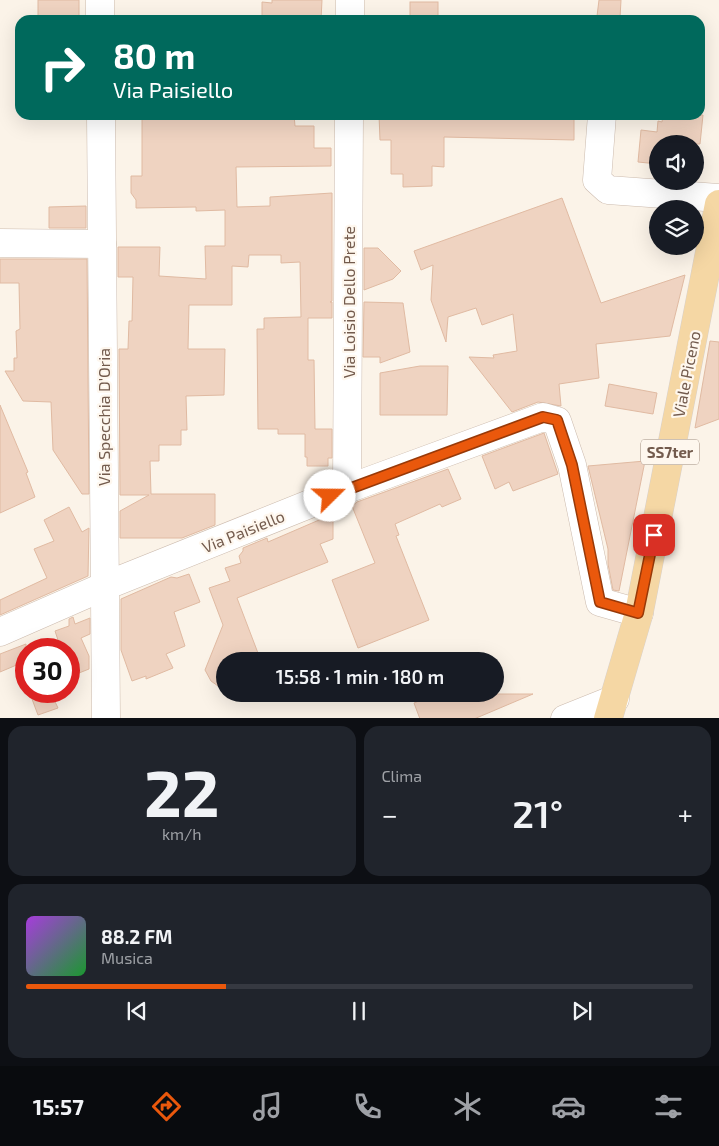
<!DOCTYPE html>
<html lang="it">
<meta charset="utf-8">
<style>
:root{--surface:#171b24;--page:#20242c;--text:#f1f3f6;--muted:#9ea1a6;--line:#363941;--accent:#ea580c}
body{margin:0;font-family:"Exo 2",sans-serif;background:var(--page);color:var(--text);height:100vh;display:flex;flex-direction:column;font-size:19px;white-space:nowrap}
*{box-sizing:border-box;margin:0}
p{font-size:16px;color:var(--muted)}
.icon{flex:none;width:28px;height:28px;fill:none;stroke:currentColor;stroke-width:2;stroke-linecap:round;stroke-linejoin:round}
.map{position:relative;height:718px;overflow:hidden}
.sheet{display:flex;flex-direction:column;gap:8px;padding:8px;background:#0d0f14;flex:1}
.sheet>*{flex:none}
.top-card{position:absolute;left:15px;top:15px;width:690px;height:105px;border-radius:15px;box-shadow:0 5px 20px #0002;background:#00695c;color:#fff;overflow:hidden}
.buttons{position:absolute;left:649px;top:135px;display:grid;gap:10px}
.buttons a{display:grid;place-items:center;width:55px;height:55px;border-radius:50%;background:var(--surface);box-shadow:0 5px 20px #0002;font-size:25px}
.speed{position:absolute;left:15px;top:638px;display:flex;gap:10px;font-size:25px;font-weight:700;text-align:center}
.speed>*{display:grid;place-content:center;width:65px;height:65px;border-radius:50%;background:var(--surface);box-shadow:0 5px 20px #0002;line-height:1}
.speed .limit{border:8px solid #d22;background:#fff;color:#111}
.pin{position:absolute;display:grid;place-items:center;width:42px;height:42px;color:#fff;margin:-21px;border-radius:10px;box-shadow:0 2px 8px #0006}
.me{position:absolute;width:55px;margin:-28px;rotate:68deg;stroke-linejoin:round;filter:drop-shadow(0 0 4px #0008)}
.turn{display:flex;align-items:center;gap:18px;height:105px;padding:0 15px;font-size:22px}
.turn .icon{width:65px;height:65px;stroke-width:2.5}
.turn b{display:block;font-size:35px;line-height:42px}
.big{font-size:38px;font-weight:600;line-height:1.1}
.sheet .widget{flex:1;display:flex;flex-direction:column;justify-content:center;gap:8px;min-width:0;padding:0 18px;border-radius:15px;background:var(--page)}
.sheet .dial{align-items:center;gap:0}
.dial b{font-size:65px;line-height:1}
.song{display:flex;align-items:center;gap:15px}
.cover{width:60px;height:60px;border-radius:8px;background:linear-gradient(135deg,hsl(280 70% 55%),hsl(130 70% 35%))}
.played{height:5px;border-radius:2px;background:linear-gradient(90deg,var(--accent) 30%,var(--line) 30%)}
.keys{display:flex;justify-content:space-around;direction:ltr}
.heat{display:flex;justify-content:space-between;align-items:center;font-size:28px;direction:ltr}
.sheet .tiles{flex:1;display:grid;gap:8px;grid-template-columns:1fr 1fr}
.widget:last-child{grid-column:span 2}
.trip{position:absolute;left:216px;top:652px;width:288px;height:50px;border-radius:25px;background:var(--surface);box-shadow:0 5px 20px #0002;font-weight:600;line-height:50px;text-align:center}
.menu{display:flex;height:80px;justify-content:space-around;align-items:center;background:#090b0e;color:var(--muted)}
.menu .icon{width:35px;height:35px}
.menu .selected{color:var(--accent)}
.menu b{font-size:22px;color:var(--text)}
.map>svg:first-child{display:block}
</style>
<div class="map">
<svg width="719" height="719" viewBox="0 0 719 719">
<rect width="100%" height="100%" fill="#fbf3e8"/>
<!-- building -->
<g fill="#efd3c1" stroke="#e0baa2">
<rect x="38" y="0" width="41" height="20"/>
<polygon points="272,0 322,0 321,20 262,18 262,2 272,3"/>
<polygon points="599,0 621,0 620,18 597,16"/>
<rect x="410" y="2" width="28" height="18"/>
<polygon points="142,115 294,115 295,126 314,126 314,148 331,148 331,166 236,167 237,207 270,206 270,197 332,193 332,301 330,302 332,302 332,318 308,318 308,360 314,360 315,429 332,429 332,458 328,458 328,466 307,466 307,457 305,457 305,434 278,434 278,429 258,429 257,329 264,329 264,318 301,317 300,262 281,263 281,255 249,255 248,267 232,266 232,305 189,305 188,349 225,349 224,395 186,396 187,430 181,430 181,445 159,445 159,461 150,461 151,494 215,494 215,525 182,538 120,538 120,511 149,495 120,495 119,349 128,349 129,321 132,321 133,277 118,277 118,247 160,247 159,276 206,279 205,246 225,246 225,210 196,211 196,207 136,208 136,200 131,193 131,176 142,176"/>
<polygon points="379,115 574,115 574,140 444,137 444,167 432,166 432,186 403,187 403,174 391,174 391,140 380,140"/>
<polygon points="663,115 703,115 700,144 658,144 658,164 638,162 641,130 657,132 658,121 662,122"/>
<polygon points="562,198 601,303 685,275 670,336 596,344 599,378 559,384 561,406 538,402 512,412 469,357 494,358 493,355 517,351 513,314 482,325 476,308 448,317 446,342 431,300 433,265 421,270 414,251"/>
<polygon points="86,206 86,228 49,228 49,207"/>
<polygon points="364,248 378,248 401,271 393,279 364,290"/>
<polygon points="0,259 87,259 89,494 82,494 53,450 51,402 23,401 5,371 14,371 14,358 17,358 16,331 20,329 19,283 0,283"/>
<polygon points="364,302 403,303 410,352 380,363 380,357 363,357"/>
<polygon points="710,341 719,342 719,419 695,428"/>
<polygon points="420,366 448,366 447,415 380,415 380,373"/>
<polygon points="609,384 657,393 653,414 605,406"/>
<polygon points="0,405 28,472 26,473 35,497 0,513"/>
<polygon points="544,433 558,474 513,491 509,482 495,489 482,456"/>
<polygon points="645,461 619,591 613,590 608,564 608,549 588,466"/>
<polygon points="448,469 461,499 442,507 440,504 395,524 399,535 396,536 429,620 358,648 332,580 375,563 352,506 357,502"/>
<polygon points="69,507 82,532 89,528 88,576 0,615 0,600 47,578 34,549 54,541 44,520"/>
<polygon points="333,514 333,539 320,544 328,562 237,598 261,661 225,661 225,691 211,681 205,670 223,625 209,588 230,581 225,568 241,563 239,556 243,551 243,548 267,538 268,542"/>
<polygon points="189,574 200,602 174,612 185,646 166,654 173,668 146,679 146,676 132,681 121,650 121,599 171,577 177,578"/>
<polygon points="73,617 75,624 90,618 90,634 81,638 89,656 89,669 69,677 69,649 61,649 55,631 69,626 69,619"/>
<polygon points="26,644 26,661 0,672 0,654"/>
<polygon points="29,691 50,691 58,708 38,715"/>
<polygon points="436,694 533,694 474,719 420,719 414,703"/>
</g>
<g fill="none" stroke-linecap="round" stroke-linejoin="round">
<defs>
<g id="minor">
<polyline points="100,0 100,20"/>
<polyline points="350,20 350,0"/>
<polyline points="101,115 106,719"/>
<polyline points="602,115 597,180 608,190 719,198"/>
<polyline points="0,243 102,244"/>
<polyline points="347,489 349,115"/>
<polyline points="0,632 105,586 347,489 543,417 557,421 572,465 600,602 639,613"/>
<polyline points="565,719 615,699"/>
</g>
<polyline id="major" points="608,719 639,613 719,204"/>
</defs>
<!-- minor casing -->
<use href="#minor" stroke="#ccbbae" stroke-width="29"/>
<!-- major casing -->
<use href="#major" stroke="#d8d1cd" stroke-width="29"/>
<!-- minor -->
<use href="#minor" stroke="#fff" stroke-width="28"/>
<!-- major -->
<use href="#major" stroke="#f5d7a4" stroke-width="28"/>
</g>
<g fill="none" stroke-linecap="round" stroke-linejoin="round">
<defs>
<polyline id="route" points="330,496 543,417 557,420 572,465 600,602 638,613 654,535"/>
</defs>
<!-- route casing -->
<use href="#route" stroke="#983908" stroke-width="12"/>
<!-- route -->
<use href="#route" stroke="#ea580c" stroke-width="9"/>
</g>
<g text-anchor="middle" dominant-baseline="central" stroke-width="4.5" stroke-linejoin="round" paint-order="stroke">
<!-- shield labels -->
<rect fill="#fef7ee" stroke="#9d8a7d" stroke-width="1" x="641" y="439.5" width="58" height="25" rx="4"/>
<g font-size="15" font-weight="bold" fill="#735b4d">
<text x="670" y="452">SS7ter</text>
</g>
<!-- street labels -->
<g font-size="16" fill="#735b4d" stroke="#fef7ee">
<text transform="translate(348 302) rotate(-90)">Via Loisio Dello Prete</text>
<text transform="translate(686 374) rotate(-79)">Viale Piceno</text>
<text transform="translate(103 417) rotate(-90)">Via Specchia D'Oria</text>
<text transform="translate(243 531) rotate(-22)">Via Paisiello</text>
</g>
</g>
</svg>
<div class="buttons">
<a><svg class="icon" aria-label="sound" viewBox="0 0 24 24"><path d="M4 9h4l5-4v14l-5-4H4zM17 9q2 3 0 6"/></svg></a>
<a><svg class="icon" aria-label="layers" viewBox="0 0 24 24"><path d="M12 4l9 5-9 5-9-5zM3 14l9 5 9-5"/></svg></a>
</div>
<div class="speed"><div class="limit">30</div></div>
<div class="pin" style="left:654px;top:535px;background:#d93025"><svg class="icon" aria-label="arrive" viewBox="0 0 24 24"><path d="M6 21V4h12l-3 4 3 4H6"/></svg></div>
<svg class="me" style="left:330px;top:496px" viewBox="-20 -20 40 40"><circle r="19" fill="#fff"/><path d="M0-13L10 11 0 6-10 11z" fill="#ea580c"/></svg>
<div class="trip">15:58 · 1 min · 180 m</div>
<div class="top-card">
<div class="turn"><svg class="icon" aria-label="right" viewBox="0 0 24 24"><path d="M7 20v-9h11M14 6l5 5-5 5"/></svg><div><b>80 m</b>Via Paisiello</div></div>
</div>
</div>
<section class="sheet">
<div class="tiles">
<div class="widget dial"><b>22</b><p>km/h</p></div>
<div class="widget"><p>Clima</p>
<div class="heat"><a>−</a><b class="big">21°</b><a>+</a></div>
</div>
<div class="widget">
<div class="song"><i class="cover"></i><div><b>88.2 FM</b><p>Musica</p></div></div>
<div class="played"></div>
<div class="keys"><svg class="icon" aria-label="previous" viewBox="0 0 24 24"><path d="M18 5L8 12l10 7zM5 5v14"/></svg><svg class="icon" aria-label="pause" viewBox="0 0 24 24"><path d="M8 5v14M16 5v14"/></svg><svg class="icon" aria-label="next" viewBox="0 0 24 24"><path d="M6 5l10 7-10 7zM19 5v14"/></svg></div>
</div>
</div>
</section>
<nav class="menu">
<b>15:57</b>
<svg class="icon selected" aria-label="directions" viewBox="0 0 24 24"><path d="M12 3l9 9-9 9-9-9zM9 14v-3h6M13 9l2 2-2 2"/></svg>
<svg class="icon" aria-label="music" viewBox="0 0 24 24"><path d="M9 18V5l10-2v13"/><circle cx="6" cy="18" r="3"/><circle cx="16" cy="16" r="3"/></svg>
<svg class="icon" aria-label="phone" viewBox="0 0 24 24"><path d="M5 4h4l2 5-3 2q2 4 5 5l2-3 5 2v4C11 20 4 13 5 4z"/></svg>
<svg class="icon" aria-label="climate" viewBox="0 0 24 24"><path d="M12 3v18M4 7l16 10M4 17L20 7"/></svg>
<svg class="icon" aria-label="car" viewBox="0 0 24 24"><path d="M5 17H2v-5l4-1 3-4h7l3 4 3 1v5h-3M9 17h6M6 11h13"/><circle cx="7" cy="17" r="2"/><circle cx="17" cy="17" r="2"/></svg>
<svg class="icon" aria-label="filters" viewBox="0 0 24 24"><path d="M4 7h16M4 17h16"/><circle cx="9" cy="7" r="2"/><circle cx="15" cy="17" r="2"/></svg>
</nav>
